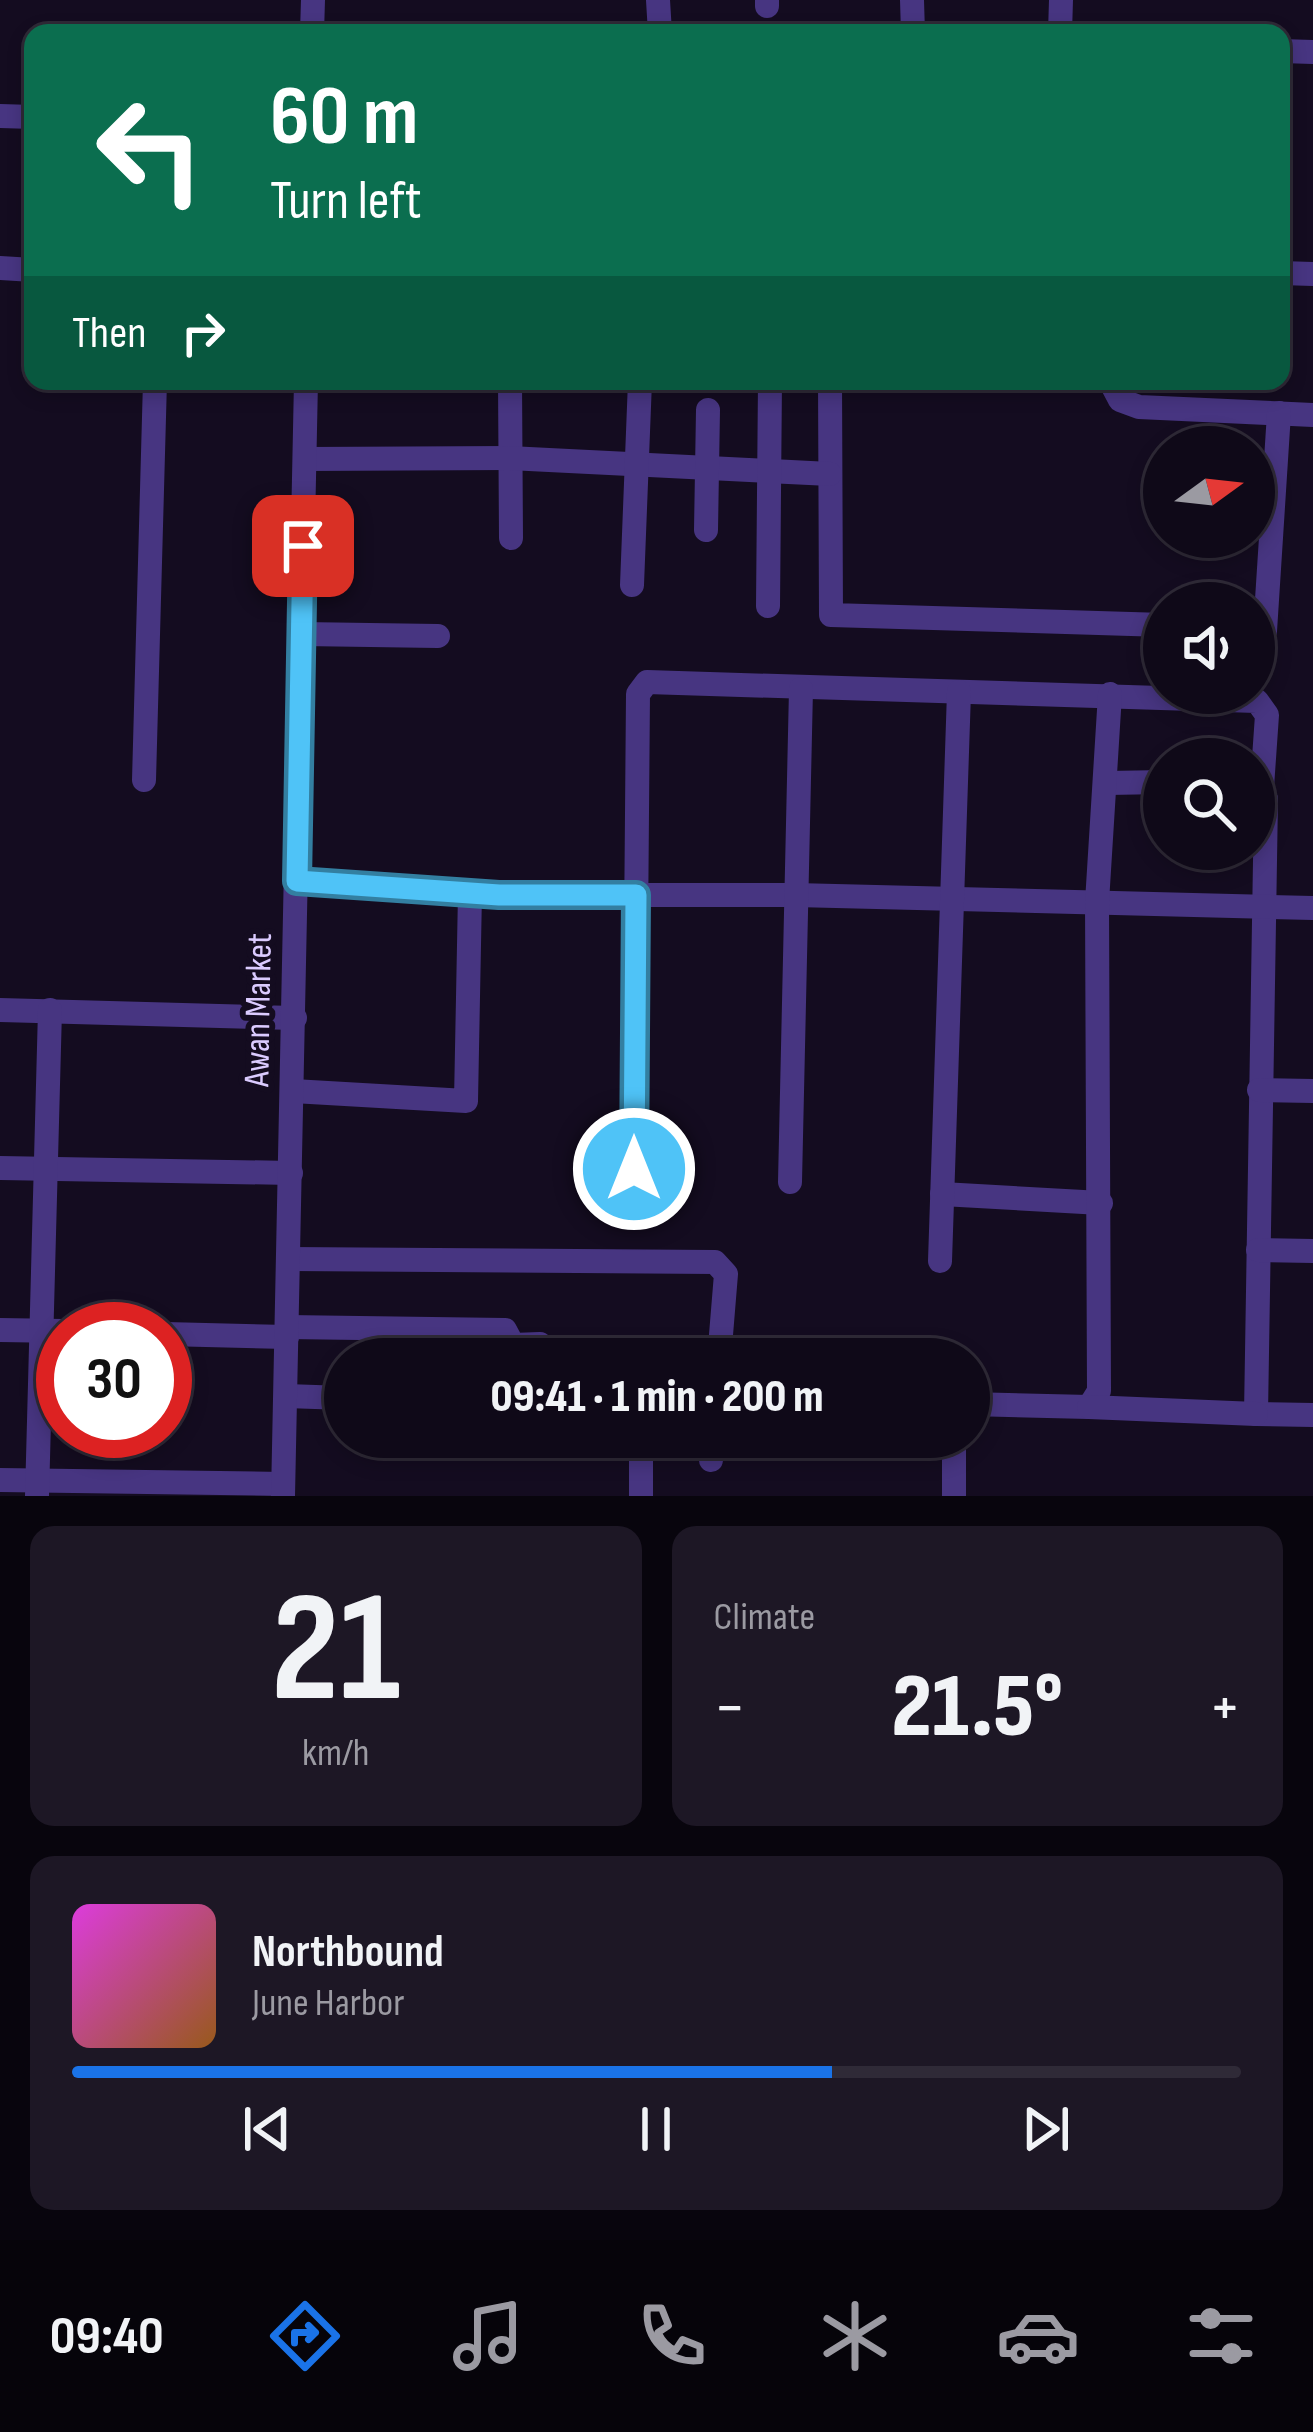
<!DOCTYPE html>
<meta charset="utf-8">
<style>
:root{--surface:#0f0918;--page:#1d1725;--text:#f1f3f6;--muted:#9b9aa2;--line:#2f2a37;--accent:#1a73e8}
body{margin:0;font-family:"Sofia Sans Condensed",sans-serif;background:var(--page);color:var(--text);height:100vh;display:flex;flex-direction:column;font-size:45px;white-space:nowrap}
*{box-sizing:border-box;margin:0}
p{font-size:39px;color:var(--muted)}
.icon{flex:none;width:66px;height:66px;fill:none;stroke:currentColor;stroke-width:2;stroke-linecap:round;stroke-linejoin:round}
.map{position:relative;height:1496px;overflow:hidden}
.side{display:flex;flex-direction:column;gap:30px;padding:30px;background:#08050d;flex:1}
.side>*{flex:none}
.hud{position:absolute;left:24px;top:24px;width:1266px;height:366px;border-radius:24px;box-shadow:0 6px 18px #0003,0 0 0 3px var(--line);background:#0b6e4f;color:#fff;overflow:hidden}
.needle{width:78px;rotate:75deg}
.tools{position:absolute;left:1143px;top:426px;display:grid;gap:24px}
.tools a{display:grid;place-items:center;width:132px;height:132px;border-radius:50%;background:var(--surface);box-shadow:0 6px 18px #0003,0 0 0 3px var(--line);font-size:60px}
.speed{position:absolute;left:36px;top:1302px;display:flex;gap:24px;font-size:60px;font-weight:700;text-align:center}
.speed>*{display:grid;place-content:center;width:156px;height:156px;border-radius:50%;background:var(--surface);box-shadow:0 6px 18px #0003,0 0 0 3px var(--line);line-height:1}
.speed .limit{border:18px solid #d22;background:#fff;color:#111}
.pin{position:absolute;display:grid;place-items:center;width:102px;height:102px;color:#fff;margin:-51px;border-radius:24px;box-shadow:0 6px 18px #0006}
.me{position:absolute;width:132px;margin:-66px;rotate:0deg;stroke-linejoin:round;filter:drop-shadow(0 0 9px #0008)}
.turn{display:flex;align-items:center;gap:42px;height:252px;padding:0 48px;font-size:54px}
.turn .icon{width:156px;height:156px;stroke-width:2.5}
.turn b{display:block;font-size:84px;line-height:102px}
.then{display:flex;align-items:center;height:114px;padding:0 48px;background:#0003;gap:24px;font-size:45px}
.big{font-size:90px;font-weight:800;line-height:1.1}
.side .tile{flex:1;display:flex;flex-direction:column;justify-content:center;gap:18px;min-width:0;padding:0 42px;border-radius:24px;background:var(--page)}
.side .dial{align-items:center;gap:0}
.dial b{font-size:156px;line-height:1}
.song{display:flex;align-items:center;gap:36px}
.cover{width:144px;height:144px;border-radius:18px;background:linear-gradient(135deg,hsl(300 70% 55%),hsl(30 70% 35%))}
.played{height:12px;border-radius:6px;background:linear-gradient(90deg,var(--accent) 65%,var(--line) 65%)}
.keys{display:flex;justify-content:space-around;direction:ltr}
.heat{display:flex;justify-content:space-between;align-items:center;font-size:66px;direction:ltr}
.side .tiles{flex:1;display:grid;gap:30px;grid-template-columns:1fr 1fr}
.tile:last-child{grid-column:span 2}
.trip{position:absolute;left:324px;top:1338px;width:666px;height:120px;border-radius:60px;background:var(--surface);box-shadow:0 6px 18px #0003,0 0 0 3px var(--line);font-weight:800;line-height:120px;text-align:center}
.menu{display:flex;height:192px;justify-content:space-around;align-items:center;background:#06040a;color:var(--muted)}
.menu .icon{width:84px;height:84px}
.menu .current{color:var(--accent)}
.menu b{font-size:54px;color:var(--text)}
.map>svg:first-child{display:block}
</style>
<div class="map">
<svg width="1313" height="1496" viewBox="0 0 1313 1496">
<rect width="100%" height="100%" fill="#140c20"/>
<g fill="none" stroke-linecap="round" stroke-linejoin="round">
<!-- street -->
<g stroke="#473581" stroke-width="24">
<polyline points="658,0 660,33"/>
<polyline points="912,0 913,33"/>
<polyline points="767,6 767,0"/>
<polyline points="312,33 313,0"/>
<polyline points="1060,33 1061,0"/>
<polyline points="1281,51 1313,52"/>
<polyline points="0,116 33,117"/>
<polyline points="0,268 33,270"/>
<polyline points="1281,273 1313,274"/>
<polyline points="510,381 511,538"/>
<polyline points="830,381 831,615 1164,625"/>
<polyline points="1110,381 1120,400 1139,407 1313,415"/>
<polyline points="305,459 509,458 830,474"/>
<polyline points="706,530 708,410"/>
<polyline points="632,585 640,381"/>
<polyline points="768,606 770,381"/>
<polyline points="1265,631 1279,413"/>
<polyline points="302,634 438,636"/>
<polyline points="144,780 155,381"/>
<polyline points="1254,780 1266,799 1256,1414 1313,1415"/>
<polyline points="1108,783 1164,782"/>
<polyline points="297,882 499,895 795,895 1313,908"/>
<polyline points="0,1010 295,1018"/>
<polyline points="1259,1090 1313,1091"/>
<polyline points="293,1091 466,1101 470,893"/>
<polyline points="0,1168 291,1173"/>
<polyline points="634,1169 638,694 647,682 1257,701 1267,715 1262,787"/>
<polyline points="790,1182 801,689"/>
<polyline points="942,1194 1101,1203"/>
<polyline points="1258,1250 1313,1251"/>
<polyline points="289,1259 715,1262 726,1274 719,1359"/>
<polyline points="940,1261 959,692"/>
<polyline points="287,1327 505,1330 513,1345 540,1344 551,1359"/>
<polyline points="0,1330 63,1331"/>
<polyline points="165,1334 287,1337"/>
<polyline points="286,1396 345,1398"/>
<polyline points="969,1404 1089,1407 1099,1391 1097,902 1110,694"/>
<polyline points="1089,1407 1256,1414"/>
<polyline points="537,1437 538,1447 641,1444 641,1496"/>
<polyline points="711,1460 713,1437"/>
<polyline points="0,1480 283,1484"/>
<polyline points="37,1496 50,1010"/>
<polyline points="283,1496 306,381"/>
<polyline points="954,1496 954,1437"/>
</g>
</g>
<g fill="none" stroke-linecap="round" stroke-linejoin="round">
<defs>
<polyline id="route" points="303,546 297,881 499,895 636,895 634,1169"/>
</defs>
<!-- route casing -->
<use href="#route" stroke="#337fa1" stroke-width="30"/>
<!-- route -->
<use href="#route" stroke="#4fc3f7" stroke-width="21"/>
</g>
<g text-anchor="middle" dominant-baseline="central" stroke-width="12" stroke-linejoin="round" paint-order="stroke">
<!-- street labels -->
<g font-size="36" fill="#dbcbff" stroke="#140c20">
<text transform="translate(259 1010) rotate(-89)">Awan Market</text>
</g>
</g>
</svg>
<div class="tools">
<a><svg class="needle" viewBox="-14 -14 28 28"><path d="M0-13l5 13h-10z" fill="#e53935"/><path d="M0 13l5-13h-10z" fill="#9b9aa2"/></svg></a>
<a><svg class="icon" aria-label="sound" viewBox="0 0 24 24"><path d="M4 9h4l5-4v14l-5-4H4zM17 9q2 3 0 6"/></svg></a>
<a><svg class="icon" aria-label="search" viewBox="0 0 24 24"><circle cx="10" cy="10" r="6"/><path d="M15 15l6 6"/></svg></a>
</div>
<div class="speed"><div class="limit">30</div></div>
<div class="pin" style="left:303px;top:546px;background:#d93025"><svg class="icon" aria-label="arrive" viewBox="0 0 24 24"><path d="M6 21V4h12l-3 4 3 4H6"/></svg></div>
<svg class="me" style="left:634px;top:1169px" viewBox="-20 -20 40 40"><circle r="17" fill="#4fc3f7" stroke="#fff" stroke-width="3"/><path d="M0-11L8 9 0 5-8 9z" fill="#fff"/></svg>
<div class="trip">09:41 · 1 min · 200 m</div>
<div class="hud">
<div class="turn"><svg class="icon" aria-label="left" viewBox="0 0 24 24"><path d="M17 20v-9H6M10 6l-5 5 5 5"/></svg><div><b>60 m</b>Turn left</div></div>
<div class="then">Then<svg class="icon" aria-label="right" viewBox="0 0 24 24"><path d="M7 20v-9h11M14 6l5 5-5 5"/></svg></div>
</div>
</div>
<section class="side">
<div class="tiles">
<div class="tile dial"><b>21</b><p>km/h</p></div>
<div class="tile"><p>Climate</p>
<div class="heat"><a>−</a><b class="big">21.5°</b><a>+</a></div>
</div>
<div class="tile">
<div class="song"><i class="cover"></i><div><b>Northbound</b><p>June Harbor</p></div></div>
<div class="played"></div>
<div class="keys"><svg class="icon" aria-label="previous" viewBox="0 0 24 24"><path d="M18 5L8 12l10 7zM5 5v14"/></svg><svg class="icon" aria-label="pause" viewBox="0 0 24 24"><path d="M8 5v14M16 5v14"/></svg><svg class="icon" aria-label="next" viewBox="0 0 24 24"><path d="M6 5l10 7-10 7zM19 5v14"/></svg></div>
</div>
</div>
</section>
<nav class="menu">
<b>09:40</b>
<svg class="icon current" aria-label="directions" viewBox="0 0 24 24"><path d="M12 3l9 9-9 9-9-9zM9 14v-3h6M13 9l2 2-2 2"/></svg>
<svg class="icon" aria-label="music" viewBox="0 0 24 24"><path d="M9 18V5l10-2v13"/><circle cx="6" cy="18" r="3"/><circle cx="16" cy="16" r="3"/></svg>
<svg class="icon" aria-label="phone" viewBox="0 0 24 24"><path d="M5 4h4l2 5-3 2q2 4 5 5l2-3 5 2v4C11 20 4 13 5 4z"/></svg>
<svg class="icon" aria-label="climate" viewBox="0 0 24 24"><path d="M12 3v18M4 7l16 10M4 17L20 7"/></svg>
<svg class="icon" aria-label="car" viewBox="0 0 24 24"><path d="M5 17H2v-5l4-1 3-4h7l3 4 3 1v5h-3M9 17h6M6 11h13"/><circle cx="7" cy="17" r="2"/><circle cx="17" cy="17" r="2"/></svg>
<svg class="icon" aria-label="filters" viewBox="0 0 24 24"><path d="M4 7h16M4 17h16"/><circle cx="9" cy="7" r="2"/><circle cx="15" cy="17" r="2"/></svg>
</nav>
